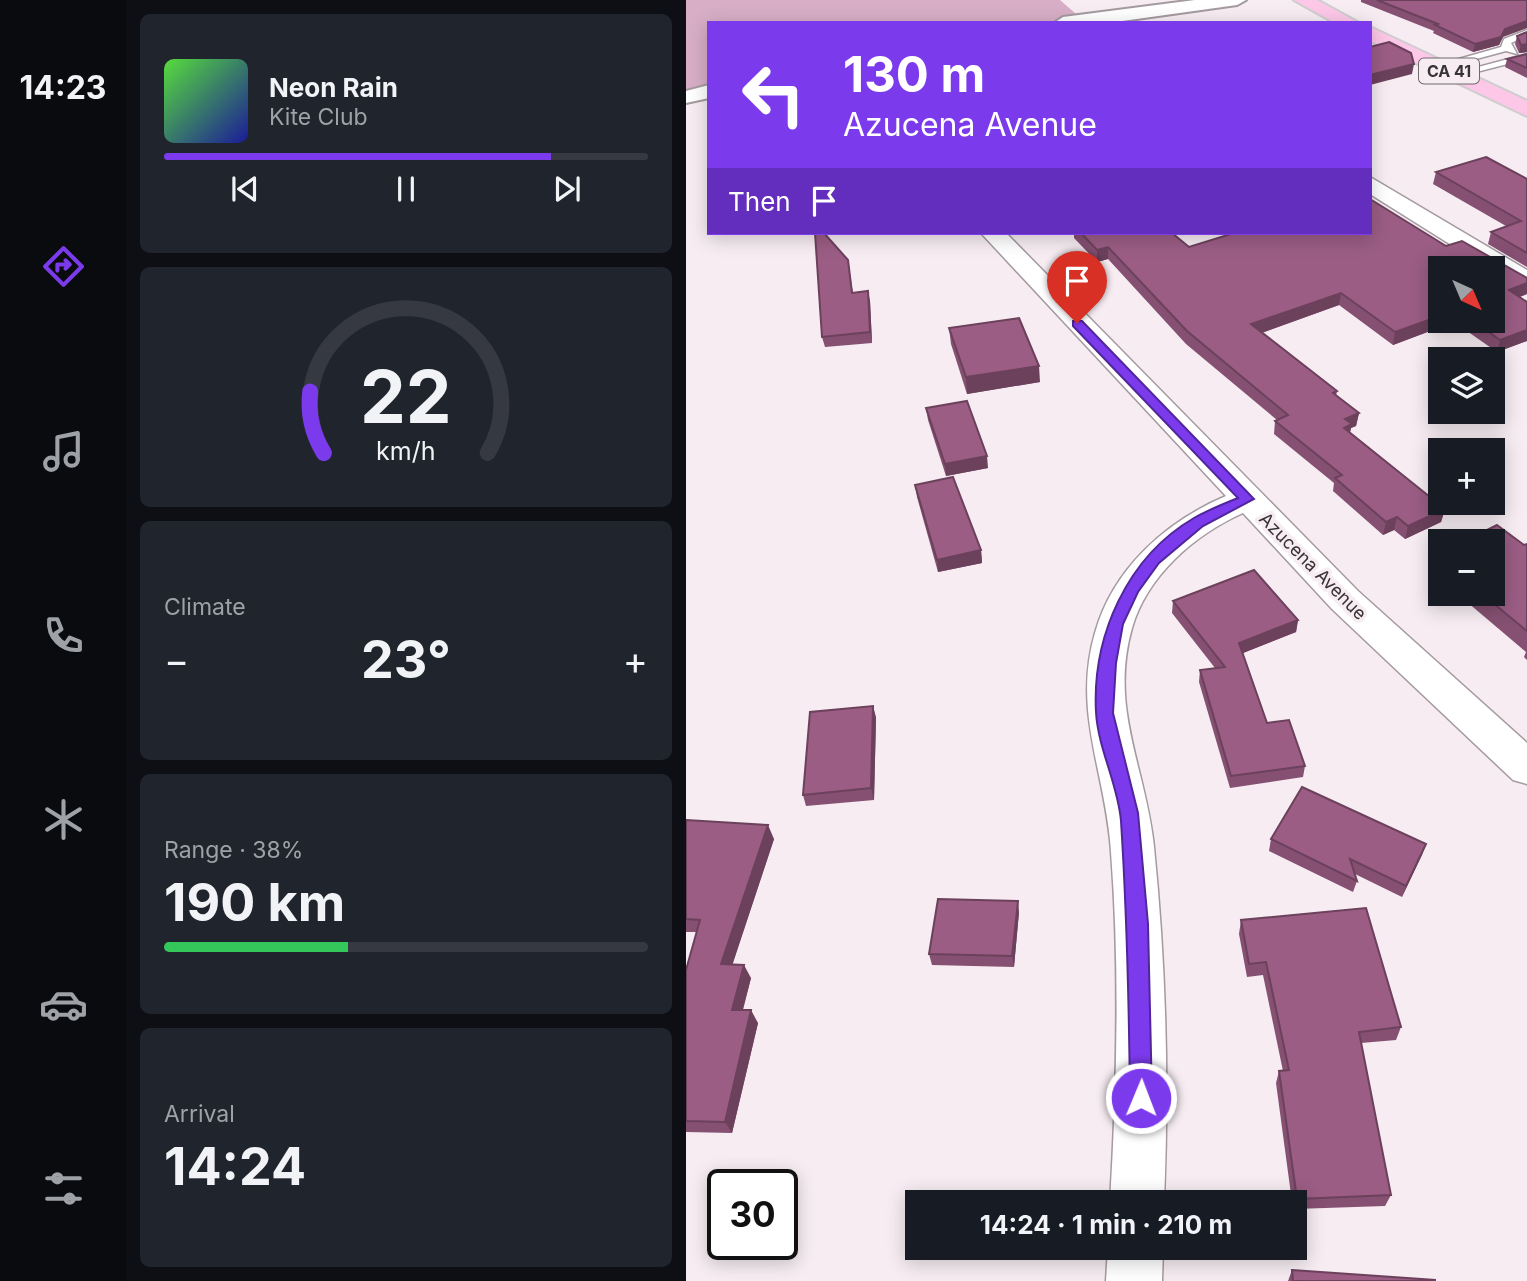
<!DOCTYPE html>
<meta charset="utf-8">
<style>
:root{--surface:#171b24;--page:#20242c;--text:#f1f3f6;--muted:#9ea1a6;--line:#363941;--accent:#7c3aed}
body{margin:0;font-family:Inter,sans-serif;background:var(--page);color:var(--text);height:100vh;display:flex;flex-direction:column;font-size:26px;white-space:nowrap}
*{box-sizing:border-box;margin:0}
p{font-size:23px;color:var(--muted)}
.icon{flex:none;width:38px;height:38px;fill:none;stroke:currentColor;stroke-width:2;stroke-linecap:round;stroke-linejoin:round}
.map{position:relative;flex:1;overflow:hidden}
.side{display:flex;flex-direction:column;gap:14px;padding:14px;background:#0d0f14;width:560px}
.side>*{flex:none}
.hud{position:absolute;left:21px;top:21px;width:665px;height:214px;border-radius:0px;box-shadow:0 4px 18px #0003;background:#7c3aed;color:#fff;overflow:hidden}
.needle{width:46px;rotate:136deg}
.buttons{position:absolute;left:742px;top:256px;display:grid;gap:14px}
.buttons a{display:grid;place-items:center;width:77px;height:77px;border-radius:0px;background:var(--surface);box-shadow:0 4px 18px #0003;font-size:35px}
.speed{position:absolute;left:21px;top:1169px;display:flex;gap:14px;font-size:35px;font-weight:700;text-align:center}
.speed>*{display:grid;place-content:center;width:91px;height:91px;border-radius:50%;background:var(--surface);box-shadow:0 4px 18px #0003;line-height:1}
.speed .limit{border:4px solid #111;border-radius:10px;background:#fff;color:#111}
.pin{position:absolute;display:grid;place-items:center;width:60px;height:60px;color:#fff;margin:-72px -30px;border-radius:50% 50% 50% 0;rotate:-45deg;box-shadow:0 0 7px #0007}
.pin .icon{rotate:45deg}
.me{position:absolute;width:77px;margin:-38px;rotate:1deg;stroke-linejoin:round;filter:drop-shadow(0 0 5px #0008)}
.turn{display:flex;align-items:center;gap:24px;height:147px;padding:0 21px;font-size:32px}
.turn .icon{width:91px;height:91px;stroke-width:2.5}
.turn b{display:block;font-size:49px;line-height:60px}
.then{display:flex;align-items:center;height:66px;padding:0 21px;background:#0003;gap:14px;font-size:26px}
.big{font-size:52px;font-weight:700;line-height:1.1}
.side .tile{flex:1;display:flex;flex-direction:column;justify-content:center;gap:10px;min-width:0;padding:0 24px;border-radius:10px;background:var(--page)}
.side .dial{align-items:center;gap:0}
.dial svg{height:182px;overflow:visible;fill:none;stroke:var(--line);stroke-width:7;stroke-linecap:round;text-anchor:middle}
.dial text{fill:var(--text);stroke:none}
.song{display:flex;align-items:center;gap:21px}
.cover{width:84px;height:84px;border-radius:10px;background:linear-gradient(135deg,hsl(110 70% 55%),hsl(240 70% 35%))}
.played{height:7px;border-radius:4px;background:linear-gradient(90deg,var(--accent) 80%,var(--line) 80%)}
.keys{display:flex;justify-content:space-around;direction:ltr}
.heat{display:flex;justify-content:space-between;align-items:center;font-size:38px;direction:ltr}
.charge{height:10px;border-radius:5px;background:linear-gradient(90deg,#34c759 38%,var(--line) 0)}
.trip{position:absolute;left:219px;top:1190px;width:402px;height:70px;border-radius:0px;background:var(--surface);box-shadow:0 4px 18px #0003;font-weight:700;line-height:70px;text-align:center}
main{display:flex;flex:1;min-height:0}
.dock{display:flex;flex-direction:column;width:126px;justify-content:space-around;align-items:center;background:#090b0e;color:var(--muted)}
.dock .icon{width:49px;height:49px}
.dock .active{color:var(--accent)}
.dock b{font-size:32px;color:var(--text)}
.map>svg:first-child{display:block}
</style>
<main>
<nav class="dock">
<b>14:23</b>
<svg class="icon active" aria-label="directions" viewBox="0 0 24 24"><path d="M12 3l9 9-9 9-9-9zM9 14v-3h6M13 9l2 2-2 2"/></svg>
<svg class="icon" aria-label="music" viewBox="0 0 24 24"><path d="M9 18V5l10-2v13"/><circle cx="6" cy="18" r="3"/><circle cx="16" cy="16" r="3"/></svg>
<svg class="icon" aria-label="phone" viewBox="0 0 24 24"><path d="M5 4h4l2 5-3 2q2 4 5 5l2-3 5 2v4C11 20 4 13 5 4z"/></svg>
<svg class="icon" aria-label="climate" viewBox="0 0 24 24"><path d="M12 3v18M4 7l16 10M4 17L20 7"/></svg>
<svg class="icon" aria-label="car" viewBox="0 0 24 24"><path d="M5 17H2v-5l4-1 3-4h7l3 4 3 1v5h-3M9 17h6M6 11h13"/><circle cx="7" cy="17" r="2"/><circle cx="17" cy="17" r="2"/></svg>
<svg class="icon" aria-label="filters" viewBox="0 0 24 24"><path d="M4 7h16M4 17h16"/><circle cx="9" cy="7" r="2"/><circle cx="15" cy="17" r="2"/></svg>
</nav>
<section class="side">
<div class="tile">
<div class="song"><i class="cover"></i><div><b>Neon Rain</b><p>Kite Club</p></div></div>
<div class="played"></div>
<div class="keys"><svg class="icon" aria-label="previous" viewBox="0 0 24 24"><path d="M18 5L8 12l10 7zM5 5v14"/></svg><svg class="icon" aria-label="pause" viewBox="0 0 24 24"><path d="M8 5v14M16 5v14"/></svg><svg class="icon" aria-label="next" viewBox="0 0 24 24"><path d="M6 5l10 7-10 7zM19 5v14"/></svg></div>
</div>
<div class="tile dial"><svg viewBox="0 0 100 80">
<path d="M14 69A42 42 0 1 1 86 69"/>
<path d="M14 69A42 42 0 0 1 8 42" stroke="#7c3aed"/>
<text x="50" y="56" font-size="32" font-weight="700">22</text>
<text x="50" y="72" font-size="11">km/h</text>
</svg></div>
<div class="tile"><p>Climate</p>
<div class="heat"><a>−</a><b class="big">23°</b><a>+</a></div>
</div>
<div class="tile"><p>Range · 38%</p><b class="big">190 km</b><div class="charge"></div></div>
<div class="tile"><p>Arrival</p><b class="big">14:24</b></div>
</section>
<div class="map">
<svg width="841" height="1281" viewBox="0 0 841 1281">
<rect width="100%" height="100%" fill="#f6ecf2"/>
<!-- green -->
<polygon fill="#d7aec6" points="0,0 374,0 390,14 420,17 379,23 23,23 23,92 0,98"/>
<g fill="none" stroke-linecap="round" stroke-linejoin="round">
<defs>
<g id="service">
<polygon points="841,30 841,36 825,43 831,54 820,51 753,69 748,66 815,47 818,39"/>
<polygon points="841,54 841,59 771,77 766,74"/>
</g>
<g id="minor">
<polygon points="684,177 841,270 841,289 832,286 807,268 802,268 684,194"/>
<path d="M 295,233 L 320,233 L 672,591 L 841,743 L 841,784 L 827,780 L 646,609 L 557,513 C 508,535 461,576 446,628 C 423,709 460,768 468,847 C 480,965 483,1084 478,1202 L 424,1202 C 431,1085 434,969 425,852 C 420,773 386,712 409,633 C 427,568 481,521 540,496 Z"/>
<polygon points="422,1248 477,1248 476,1281 420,1281"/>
</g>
<g id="tertiary">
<polygon points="509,0 560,0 551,5 422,23 368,23 377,17"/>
<polygon points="23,85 23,98 0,103 0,91"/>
</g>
<g id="primary">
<polygon points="608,0 631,0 673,23 649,23"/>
<polygon points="684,27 841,101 841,116 684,41"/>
</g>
</defs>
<!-- service casing -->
<use href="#service" stroke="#a49aa0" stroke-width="3"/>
<!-- minor casing -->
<use href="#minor" stroke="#a49aa0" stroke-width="3"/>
<!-- tertiary casing -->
<use href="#tertiary" stroke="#a49aa0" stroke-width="4"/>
<!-- primary casing -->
<use href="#primary" stroke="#cfcecf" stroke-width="4"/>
<!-- service -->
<use href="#service" fill="#fff" fill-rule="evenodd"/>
<!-- minor -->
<use href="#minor" fill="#fff" fill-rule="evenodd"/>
<!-- tertiary -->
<use href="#tertiary" fill="#fff" fill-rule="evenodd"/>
<!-- primary -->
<use href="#primary" fill="#fdc7e8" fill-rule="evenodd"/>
</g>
<!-- wall -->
<g fill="#855072" fill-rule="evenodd">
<polygon points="675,0 841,0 817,37 813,45 787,52 747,33 748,31 675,2"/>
<polygon points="841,32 841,52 833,53 829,44 831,36"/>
<polygon points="841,54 841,78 819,67 821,59"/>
<polygon points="750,172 841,179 841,267 802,244 805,232 820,226 747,184"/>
<path d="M 684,199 L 760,246 L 776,241 L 841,278 L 841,294 L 834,297 L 841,302 L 841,341 L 811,352 L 768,322 L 707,345 L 653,305 L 576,333 L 651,391 L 650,396 L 673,413 L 670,426 L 665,428 L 664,432 L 759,509 L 755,522 L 719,539 L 708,530 L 697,535 L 647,491 L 648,483 L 588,434 L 589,421 L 591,420 L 500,344 L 422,259 L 411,262 L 388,238 L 388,233 L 486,233 L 503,247 L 548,233 L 684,233 ZM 754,268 L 807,268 L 807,320 L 754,320 Z"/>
<polygon points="162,260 167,293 184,301 186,343 139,347 136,337"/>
<polygon points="263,328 354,382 281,394 265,344"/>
<polygon points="240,408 302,468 260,476 242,420"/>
<polygon points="229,485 295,550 296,563 252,572 231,497"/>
<polygon points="807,541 838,545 841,544 841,660 838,657 840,652 781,602 784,593 807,593"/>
<polygon points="487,601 612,620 610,632 557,653 581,723 619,766 617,777 544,788 513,682 514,670 529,668 486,613"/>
<polygon points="187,706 190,718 188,800 120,806 117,795"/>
<polygon points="0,820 88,839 46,965 65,978 57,1010 72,1023 46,1133 0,1132 0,970 11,932 0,932"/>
<polygon points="585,839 740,844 716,897 669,874 671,881 667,892 583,851"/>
<polygon points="333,912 328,967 246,965 243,954"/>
<polygon points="555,920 715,1027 710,1040 675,1043 705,1195 699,1206 609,1209 609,1202 606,1202 590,1083 593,1071 597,1071 577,975 561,977 553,934"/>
<polygon points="606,1270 749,1281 602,1281"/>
</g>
<!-- shaded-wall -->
<g fill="#6c415c">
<polygon points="841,21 841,28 817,37 813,45 787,52 789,44 819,29"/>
<polygon points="841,44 841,52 833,53 835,45"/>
<polygon points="728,64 726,74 684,85 684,75"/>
<polygon points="422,247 422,259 411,262 411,250"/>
<polygon points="841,283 841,294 819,302 823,290"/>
<polygon points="182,291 184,301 186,343 184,332"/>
<polygon points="655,293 653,305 564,337 565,324"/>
<polygon points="754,316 754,320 768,320 768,322 707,345 709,332"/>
<polygon points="841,330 841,341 811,352 814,340"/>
<polygon points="353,366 354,382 281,394 280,377"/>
<polygon points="673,413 670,426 665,428 663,437 656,440 659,419"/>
<polygon points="301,456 302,468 260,476 259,464"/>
<polygon points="759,509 755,522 719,539 722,526"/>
<polygon points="711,517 708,530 697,535 700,522"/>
<polygon points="295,550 296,563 252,572 251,560"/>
<polygon points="612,620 610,632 552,655 553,643"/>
<polygon points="187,706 190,718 188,800 185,788"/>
<polygon points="82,825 88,839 42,978 35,964"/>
<polygon points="740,844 736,855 716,897 720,886"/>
<polygon points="332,901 333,912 328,967 326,956"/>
<polygon points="58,965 65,978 53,1023 46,1010"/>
<polygon points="65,1010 72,1023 46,1133 39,1122"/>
</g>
<!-- building -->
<g fill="#9b5d84" stroke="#6c415c" stroke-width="2">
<polygon points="691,0 841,0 841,21 819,29 815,37 789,44 749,25 752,24"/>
<polygon points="841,32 841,44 835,45 831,36"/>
<polygon points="703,42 725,53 728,64 684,75 684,47"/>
<polygon points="841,54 841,68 821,59"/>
<polygon points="800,157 841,179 841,253 805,232 835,221 750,172"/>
<polygon points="684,199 760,246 776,241 841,278 841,283 823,290 841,302 841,330 814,340 786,320 807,320 807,268 754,268 754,316 709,332 655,293 565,324 651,391 647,393 673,413 659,419 666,424 658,428 759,509 722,526 711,517 700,522 649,478 656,475 589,421 602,415 501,331 422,247 411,250 395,233 486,233 503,247 548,233 684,233"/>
<polygon points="129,233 138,233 162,260 166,293 182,291 184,332 136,337"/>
<polygon points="333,318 353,366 280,377 263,328"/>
<polygon points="281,401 301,456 259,464 240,408"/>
<polygon points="267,477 295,550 251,560 229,485"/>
<polygon points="811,525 838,545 841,544 841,631 795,593 807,593 807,575 813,572 807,567 807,541 779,541"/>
<polygon points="568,570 612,620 553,643 581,723 603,720 619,766 545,776 514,670 539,667 487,601"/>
<polygon points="187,706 185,788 117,795 124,712"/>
<polygon points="616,787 740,844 720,886 664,859 671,881 585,839"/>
<polygon points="0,820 82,825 35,964 58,965 46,1010 65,1010 39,1122 0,1121 0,970 14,920 0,919"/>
<polygon points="252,899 332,901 326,956 243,954"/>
<polygon points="680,908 715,1027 673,1032 705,1195 611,1199 593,1071 603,1070 580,962 563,964 555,920"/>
<polygon points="606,1270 749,1280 749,1281 607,1281"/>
</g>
<!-- route -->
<path fill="#7c3aed" stroke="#51269a" stroke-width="2" d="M 387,321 L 396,321 L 568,499 L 517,526 L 473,563 L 452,592 L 437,624 L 430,663 L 427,713 L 452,813 L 462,924 L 466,1098 L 463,1105 L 455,1109 L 448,1105 L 444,1098 C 443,1005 441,914 435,821 C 432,784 412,749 410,712 C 406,636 441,557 508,518 C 522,510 537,504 552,498 L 387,326 Z"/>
<g text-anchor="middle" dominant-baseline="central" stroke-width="7" stroke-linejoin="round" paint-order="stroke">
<!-- shield labels -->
<rect fill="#f6ecf2" stroke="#706a6e" stroke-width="2" x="733" y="58.5" width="60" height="25" rx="5"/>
<g font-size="16" font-weight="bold" fill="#373335">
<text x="763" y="71">CA 41</text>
</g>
<!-- street labels -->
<g font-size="18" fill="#373335" stroke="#f6ecf2">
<text transform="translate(627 566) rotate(45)">Azucena Avenue</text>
</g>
</g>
</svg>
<div class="buttons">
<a><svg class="needle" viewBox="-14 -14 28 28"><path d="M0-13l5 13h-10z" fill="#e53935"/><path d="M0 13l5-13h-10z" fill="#9ea1a6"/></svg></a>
<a><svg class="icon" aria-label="layers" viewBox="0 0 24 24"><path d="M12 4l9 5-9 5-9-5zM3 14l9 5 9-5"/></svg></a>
<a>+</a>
<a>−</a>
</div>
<div class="speed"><div class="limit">30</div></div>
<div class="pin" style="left:391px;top:323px;background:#d93025"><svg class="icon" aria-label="arrive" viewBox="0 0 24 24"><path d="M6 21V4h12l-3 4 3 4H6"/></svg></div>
<svg class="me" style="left:455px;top:1098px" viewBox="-20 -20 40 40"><circle r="17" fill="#7c3aed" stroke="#fff" stroke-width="3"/><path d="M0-11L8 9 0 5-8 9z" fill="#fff"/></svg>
<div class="trip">14:24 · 1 min · 210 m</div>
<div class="hud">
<div class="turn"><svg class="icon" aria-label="left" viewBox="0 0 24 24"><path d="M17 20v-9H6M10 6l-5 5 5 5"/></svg><div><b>130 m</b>Azucena Avenue</div></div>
<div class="then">Then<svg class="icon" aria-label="arrive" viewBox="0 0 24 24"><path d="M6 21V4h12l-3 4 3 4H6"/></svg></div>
</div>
</div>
</main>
